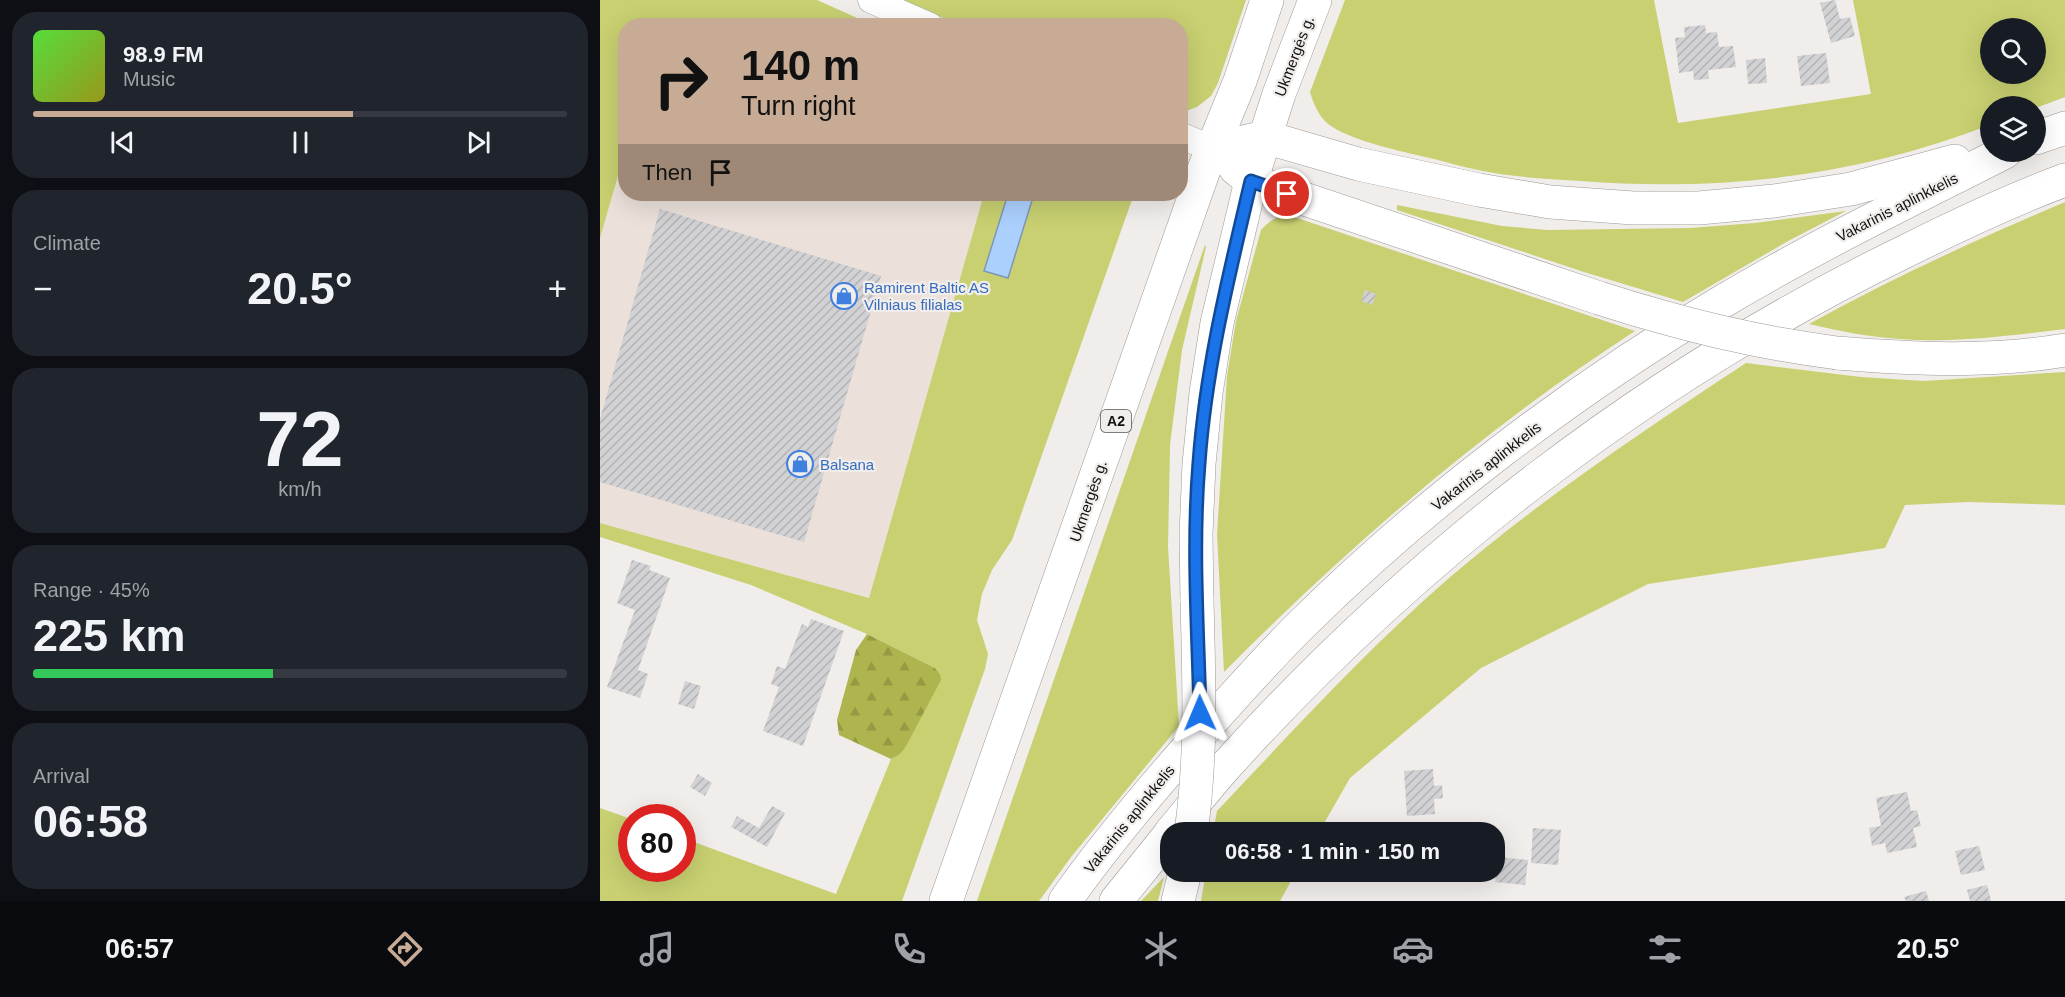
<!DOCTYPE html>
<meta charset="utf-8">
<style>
:root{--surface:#171b24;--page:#20242c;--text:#f1f3f6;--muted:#9ea1a6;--line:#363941;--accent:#c7ab94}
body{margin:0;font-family:Helvetica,sans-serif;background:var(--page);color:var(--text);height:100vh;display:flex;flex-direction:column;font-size:22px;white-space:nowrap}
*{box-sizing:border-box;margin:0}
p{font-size:20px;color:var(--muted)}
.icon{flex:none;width:33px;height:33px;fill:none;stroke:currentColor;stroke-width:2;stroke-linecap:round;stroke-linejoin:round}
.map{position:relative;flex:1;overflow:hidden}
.side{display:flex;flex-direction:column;gap:12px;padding:12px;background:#0d0f14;width:600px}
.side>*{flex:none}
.banner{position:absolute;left:18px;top:18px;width:570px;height:183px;border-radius:24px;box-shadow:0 6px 24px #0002;background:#c7ab94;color:#111;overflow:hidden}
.buttons{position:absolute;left:1380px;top:18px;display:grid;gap:12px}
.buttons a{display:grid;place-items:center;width:66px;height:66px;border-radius:50%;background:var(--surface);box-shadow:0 6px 24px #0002;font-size:30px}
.speed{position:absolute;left:18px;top:804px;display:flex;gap:12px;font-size:30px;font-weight:700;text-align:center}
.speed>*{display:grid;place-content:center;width:78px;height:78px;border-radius:50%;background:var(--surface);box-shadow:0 6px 24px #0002;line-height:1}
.speed .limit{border:9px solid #d22;background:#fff;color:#111}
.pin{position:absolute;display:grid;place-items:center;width:51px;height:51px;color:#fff;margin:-26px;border:3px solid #fff;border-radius:50%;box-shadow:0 2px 6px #0007}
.me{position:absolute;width:66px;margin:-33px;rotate:359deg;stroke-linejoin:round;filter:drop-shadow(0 0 4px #0008)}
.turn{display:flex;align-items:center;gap:21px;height:126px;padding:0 24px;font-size:27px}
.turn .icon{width:78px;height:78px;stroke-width:2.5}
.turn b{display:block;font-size:42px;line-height:51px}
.then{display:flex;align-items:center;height:57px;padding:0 24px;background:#0003;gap:12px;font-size:22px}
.big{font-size:45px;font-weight:600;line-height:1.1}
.side .tile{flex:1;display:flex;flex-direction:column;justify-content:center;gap:9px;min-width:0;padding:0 21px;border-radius:24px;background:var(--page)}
.side .dial{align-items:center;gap:0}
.dial b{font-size:78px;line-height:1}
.song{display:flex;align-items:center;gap:18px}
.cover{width:72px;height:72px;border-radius:9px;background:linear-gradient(135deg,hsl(110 70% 55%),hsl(60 70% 35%))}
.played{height:6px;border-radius:3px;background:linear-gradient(90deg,var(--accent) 60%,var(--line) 60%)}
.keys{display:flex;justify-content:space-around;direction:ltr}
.heat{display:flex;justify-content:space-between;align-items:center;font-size:33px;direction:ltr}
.charge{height:9px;border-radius:4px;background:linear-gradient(90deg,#34c759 45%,var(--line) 0)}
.trip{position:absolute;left:560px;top:822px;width:345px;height:60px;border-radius:24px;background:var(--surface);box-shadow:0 6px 24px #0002;font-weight:600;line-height:60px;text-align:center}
.tabs{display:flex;height:96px;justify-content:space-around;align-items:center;background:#090b0e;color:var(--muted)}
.tabs .icon{width:42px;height:42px}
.tabs .active{color:var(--accent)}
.tabs b{font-size:27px;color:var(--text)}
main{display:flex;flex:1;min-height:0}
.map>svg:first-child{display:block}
</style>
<main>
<section class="side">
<div class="tile">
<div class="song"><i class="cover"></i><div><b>98.9 FM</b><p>Music</p></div></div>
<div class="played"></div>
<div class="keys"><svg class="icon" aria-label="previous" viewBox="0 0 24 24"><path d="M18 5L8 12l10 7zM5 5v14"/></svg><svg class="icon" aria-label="pause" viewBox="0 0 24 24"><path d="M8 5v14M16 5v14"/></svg><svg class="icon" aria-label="next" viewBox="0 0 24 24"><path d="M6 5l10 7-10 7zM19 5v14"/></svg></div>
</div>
<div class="tile"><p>Climate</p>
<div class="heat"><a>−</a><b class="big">20.5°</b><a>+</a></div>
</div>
<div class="tile dial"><b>72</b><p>km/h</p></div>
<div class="tile"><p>Range · 45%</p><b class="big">225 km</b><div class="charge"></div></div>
<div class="tile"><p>Arrival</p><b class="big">06:58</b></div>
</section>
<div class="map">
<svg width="1465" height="901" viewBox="0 0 1465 901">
<defs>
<pattern id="forest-firs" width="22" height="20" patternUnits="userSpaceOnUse" patternTransform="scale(1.5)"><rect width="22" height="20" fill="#aeb44e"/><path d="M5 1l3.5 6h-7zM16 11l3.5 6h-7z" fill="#959a43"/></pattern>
<pattern id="building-hatch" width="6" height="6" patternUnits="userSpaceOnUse" patternTransform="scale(1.5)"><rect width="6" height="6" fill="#d2d1d4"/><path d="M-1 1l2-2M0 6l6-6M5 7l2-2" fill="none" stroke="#b3b2b5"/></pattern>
</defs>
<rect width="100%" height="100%" fill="#f0edeb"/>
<!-- built -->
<polygon fill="#ebe1da" points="25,152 26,194 384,194 269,598 0,523 0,238"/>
<!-- grass -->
<g fill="#c8d071" fill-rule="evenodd">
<polygon points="0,0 217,0 273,25 26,26 25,152 0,238"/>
<polygon points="301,0 646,0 618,83 611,96 597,107 581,113 580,26 359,25"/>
<path d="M 745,0 L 1054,0 L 1078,123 L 1271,94 L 1253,0 L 1465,0 L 1465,97 L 1436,108 L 1390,106 L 1390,125 C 1257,176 1123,192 981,181 C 947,179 911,177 878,170 C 858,166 840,160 821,156 C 796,150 740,138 724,120 C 717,112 713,102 710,92 ZM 1390,28 L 1436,28 L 1436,74 L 1390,74 Z"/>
<polygon points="384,194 534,194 412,540 392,570 382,594 377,620 388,654 385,669 302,901 0,901 0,808 31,819 32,868 82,868 83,838 236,894 291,759 299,755 340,674 335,668 267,634 151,585 0,537 0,523 269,598"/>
<path d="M 1465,202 L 1465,329 C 1410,336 1355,343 1300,339 C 1269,337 1239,331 1209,324 C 1292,278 1378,239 1465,202 Z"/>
<polygon points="797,205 902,226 948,230 1090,228 1155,223 1246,211 1188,241 1083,302 984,272 797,210"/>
<path d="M 688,215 L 1035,331 C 885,428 750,545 624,672 L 617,534 L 627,376 L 636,321 L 661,230 C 669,221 675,217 688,215 Z"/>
<polygon points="605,245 606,247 582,350 570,445 568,547 579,726 471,857 439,901 377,901"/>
<path d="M 1146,363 L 1261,377 L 1324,381 L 1465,372 L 1465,505 L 1368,502 L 1305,505 L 1285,548 L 1048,584 L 881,668 L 750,778 L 719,832 L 613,832 L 617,811 C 692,732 765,651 848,579 C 941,499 1043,431 1146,363 Z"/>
<polygon points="606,872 696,872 680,901 601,901"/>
<polygon points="564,877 558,901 541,901"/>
</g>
<!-- forest -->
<polygon fill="url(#forest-firs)" points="267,634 335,668 340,674 341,680 305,748 299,755 291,759 239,735 237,720 256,650"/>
<!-- water -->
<polygon fill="#acd0fe" stroke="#7e97b7" stroke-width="1.5" points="408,194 434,194 408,278 384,271"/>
<!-- building -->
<g fill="url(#building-hatch)">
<polygon points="1235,0 1240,19 1250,17 1255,36 1231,43 1220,3"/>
<polygon points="1105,25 1106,33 1117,32 1119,47 1133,46 1136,67 1108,70 1109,79 1094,80 1093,71 1079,73 1075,38 1085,37 1084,27"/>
<polygon points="1226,53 1230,83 1201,86 1197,56"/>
<polygon points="1165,58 1167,83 1148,84 1146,60"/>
<polygon points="60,209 281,276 204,542 0,482 0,419"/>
<polygon points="765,290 776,294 772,305 761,301"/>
<polygon points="32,560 51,566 49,570 70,578 38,670 48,674 40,698 7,687 35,610 17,603"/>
<polygon points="211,619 244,631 203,746 163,731 179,687 171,684 177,666 185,669 202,624 208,627"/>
<polygon points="85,681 101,686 94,709 78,704"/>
<polygon points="833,769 834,786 842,785 843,798 834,799 835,814 807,816 804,771"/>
<polygon points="98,774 112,783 105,796 90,787"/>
<polygon points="1307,792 1311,811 1317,810 1321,826 1313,828 1317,847 1287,853 1285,843 1272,846 1269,828 1281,826 1276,798"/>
<polygon points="172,806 185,813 167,847 131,827 137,816 159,828"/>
<polygon points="933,828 961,830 958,865 931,863"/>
<polygon points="1379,846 1385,870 1361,875 1355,851"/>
<polygon points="898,857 928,860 925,885 895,882"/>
<polygon points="1387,885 1391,901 1370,901 1367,890"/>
<polygon points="1326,891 1329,901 1306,901 1304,897"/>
</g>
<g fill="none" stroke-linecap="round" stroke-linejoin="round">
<defs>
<g id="street">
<polyline points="271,0 330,26"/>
<polyline points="580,135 612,149"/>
</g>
<g id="highway">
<polyline points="1436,138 1465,128"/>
<polyline points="612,149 665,137 758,164 879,190 950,202 1033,208 1099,208 1174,201 1251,189 1355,161"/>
<polyline points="635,168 651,181 999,298"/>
<path d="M 1237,353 C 1313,359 1390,363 1465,350"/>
<polyline points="597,601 596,535 599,464 606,393 617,323 651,181 679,94 715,0"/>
<path d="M 571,832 C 589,811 606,788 625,767 C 817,554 1048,376 1306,251 C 1358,225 1411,200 1465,180"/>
<polyline points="346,901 606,164 640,81 667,0"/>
<path d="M 465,901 C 502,848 545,797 587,749 C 624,707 660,666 699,627 C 823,504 974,389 1125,300 C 1216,246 1311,200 1405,152"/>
<polyline points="516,901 570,834"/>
<polyline points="578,901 585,872"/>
</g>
</defs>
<!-- street casing -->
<use href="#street" stroke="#9d9a98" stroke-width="27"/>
<!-- highway casing -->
<use href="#highway" stroke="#9d9a98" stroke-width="34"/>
<!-- street -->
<use href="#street" stroke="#fff" stroke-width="26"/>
<!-- highway -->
<use href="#highway" stroke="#fff" stroke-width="33"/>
<defs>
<g id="highway-bridge">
<path d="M 999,298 C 1080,324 1153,342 1237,353"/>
<path d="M 591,832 C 602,756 599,679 597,601"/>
</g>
</defs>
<!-- highway-bridge casing -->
<use href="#highway-bridge" stroke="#9d9a98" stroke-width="34" stroke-linecap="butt"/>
<!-- highway-bridge -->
<use href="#highway-bridge" stroke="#fff" stroke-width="33"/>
</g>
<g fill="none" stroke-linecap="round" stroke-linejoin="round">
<defs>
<path id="route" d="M 600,713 C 598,630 592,546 599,463 C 606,366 629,275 651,181 L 687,194"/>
</defs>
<!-- route casing -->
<use href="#route" stroke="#114b97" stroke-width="15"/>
<!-- route -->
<use href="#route" stroke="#1a73e8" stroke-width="10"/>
</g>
<!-- icons -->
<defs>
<symbol id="shop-ring" viewBox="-11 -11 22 22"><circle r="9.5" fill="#f0edeb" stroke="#3f7fe0" stroke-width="1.5"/><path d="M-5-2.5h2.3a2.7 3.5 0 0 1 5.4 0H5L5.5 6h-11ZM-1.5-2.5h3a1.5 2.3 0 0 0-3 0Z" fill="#3f7fe0"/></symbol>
</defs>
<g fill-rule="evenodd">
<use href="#shop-ring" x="229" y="281" width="30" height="30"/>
<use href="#shop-ring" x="185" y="449" width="30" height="30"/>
</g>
<g text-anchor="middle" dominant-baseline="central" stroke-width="4.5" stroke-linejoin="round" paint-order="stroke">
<!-- shield labels -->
<rect fill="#f0edeb" stroke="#555352" stroke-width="1.5" x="501" y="410" width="30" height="22" rx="4.5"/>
<g font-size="14" font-weight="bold" fill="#121111">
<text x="516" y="421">A2</text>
</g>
<!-- street labels -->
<g font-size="15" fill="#121111" stroke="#f0edeb">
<text transform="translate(694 56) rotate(-69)">Ukmergės g.</text>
<text transform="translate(1297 207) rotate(-27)">Vakarinis aplinkkelis</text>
<text transform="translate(886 466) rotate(-38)">Vakarinis aplinkkelis</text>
<text transform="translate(488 501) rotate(-71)">Ukmergės g.</text>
<text transform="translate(529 819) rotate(-51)">Vakarinis aplinkkelis</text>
</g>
<!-- shop labels -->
<g font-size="15" fill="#366cbe" stroke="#f0edeb" text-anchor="start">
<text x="264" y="287">Ramirent Baltic AS<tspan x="264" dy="17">Vilniaus filialas</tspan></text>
<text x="220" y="464">Balsana</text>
</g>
</g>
</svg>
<div class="buttons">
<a><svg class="icon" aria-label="search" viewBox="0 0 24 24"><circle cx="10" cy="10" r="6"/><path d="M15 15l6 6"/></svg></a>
<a><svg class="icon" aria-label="layers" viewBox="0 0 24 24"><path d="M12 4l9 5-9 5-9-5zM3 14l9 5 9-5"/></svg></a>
</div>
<div class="speed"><div class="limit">80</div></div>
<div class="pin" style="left:687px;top:194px;background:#d93025"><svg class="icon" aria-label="arrive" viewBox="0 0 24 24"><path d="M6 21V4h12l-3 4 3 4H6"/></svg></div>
<svg class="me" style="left:600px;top:713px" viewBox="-20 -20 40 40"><path d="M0-17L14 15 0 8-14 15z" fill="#1a73e8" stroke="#fff" stroke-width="4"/></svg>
<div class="trip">06:58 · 1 min · 150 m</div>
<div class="banner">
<div class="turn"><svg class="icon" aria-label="right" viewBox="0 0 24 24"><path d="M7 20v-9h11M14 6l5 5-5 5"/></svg><div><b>140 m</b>Turn right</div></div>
<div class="then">Then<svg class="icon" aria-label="arrive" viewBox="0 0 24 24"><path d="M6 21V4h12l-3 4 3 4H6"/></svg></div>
</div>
</div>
</main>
<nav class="tabs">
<b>06:57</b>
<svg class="icon active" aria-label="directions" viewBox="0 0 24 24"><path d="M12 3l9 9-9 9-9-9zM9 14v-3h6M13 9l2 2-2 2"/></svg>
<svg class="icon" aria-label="music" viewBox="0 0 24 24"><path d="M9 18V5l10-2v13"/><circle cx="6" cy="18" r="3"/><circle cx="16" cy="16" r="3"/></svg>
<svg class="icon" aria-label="phone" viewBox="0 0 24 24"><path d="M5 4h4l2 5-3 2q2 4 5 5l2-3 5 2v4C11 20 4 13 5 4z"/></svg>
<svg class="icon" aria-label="climate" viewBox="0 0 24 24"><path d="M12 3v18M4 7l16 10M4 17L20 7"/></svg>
<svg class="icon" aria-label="car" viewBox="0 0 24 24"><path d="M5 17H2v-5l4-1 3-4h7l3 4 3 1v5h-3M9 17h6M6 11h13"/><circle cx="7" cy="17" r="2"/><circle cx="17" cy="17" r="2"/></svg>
<svg class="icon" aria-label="filters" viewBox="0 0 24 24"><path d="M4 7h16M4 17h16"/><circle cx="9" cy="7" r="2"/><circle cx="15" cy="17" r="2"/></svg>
<b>20.5°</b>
</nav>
